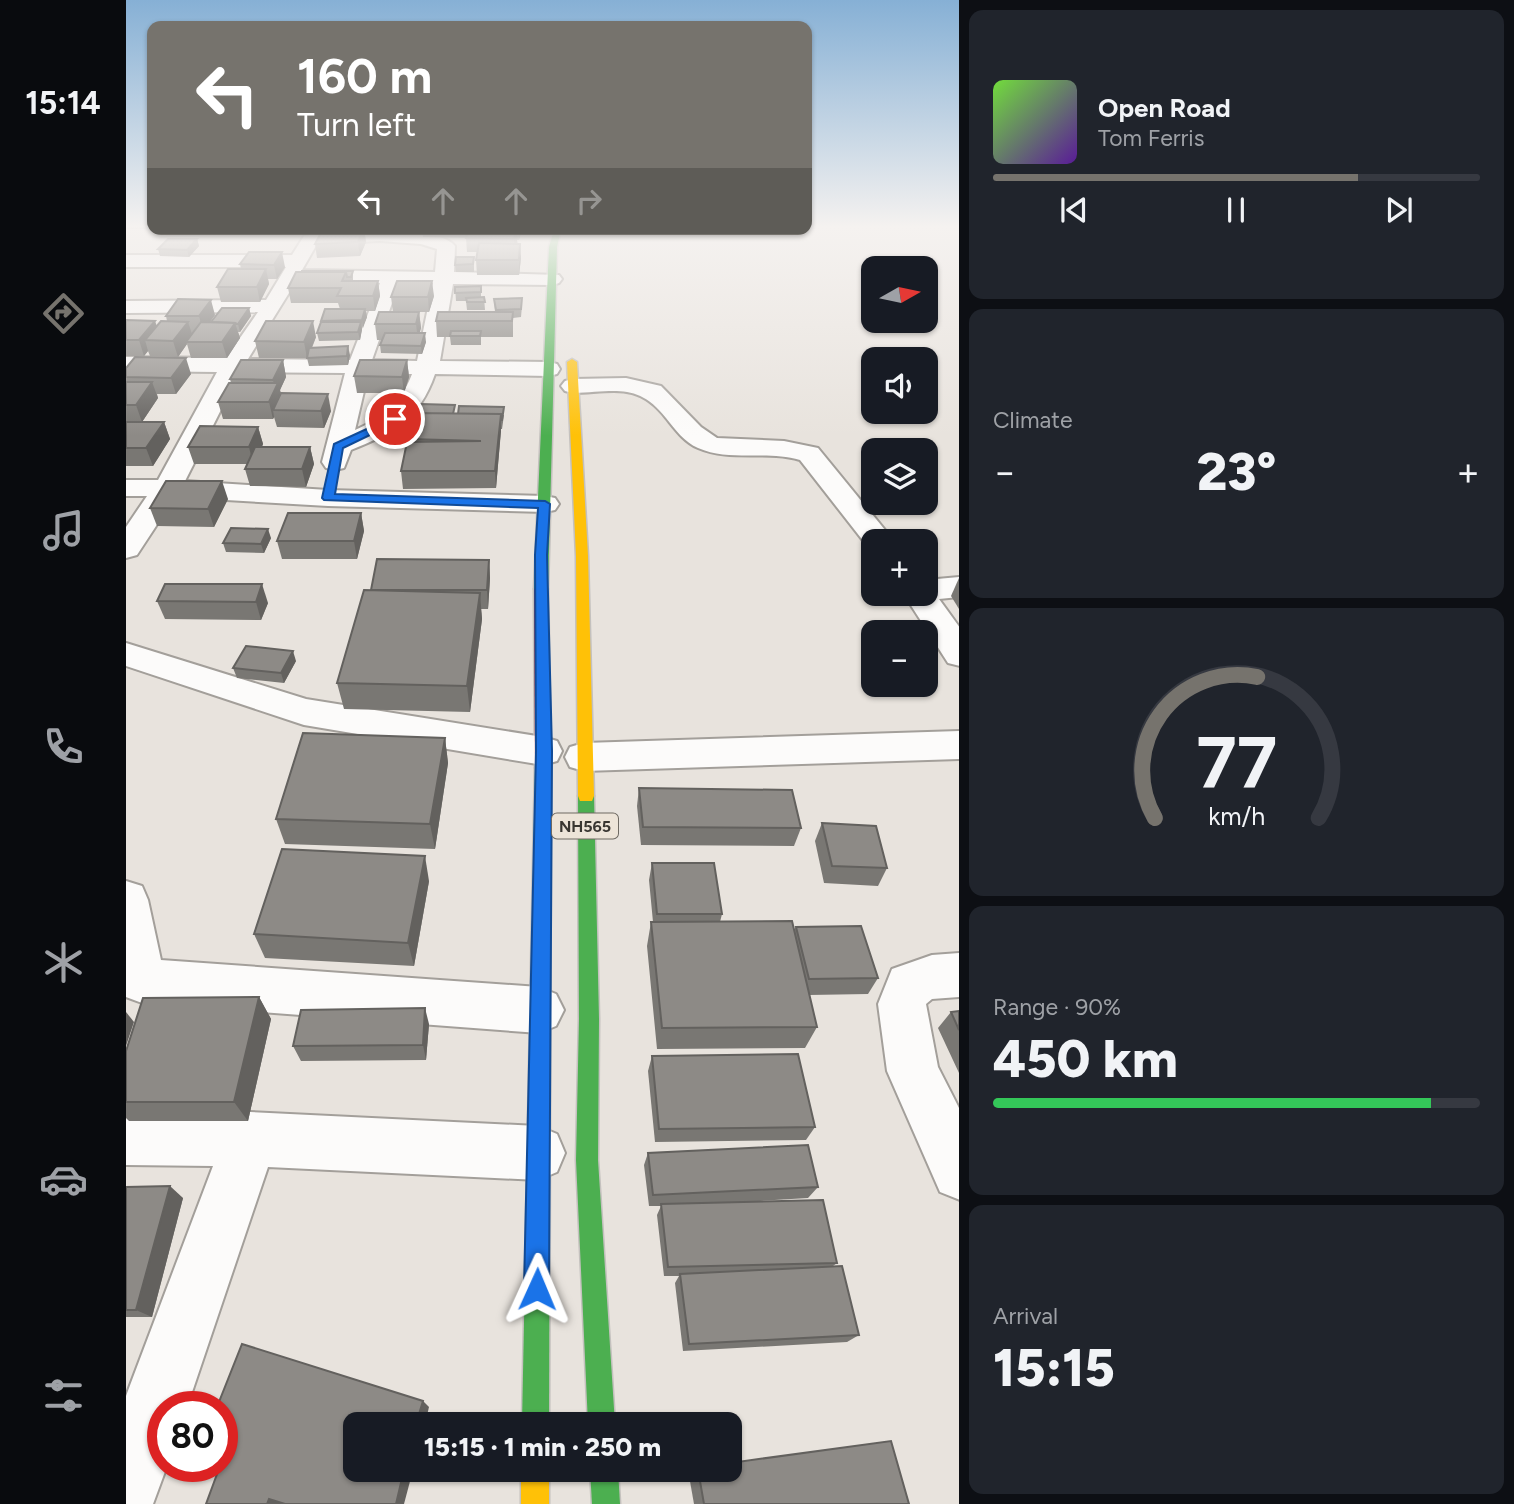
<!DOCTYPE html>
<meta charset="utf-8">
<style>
:root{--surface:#171b24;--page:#20242c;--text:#f1f3f6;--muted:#9ea1a6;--line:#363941;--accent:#76736d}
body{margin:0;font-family:Figtree,sans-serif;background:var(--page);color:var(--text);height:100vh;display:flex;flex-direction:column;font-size:26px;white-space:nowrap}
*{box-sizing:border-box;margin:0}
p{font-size:23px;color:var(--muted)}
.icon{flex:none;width:38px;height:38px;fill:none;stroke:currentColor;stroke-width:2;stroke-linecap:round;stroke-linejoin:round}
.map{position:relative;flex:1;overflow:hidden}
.drawer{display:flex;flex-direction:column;gap:10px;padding:10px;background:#0d0f14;width:555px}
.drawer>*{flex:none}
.guide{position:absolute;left:21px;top:21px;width:665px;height:214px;border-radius:14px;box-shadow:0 2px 5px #0004;background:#76736d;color:#fff;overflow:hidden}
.needle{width:46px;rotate:81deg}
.fabs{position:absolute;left:735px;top:256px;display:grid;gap:14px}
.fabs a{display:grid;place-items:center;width:77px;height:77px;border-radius:14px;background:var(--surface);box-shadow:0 2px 5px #0004;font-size:35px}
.speed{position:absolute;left:21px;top:1391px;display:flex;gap:14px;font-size:35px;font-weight:700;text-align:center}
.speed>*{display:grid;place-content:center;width:91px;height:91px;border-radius:50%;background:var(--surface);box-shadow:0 2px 5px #0004;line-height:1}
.speed .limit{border:10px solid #d22;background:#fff;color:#111}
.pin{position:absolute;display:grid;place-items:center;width:60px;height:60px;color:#fff;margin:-30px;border:4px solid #fff;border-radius:50%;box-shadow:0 2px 7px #0007}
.me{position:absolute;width:77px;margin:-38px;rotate:1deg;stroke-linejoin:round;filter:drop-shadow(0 0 5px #0008)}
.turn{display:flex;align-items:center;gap:24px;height:147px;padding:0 35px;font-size:32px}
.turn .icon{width:91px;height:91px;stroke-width:2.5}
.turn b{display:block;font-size:49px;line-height:60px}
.lanes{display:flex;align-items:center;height:66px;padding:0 35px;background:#0003;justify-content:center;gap:35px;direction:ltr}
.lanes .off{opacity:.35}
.big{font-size:52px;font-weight:800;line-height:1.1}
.drawer .tile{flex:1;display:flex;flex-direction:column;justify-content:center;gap:10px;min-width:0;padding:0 24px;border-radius:14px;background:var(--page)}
.drawer .dial{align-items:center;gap:0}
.dial svg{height:182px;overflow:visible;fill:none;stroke:var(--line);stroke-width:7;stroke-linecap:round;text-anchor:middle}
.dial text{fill:var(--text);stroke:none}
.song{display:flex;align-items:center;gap:21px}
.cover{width:84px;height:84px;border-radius:10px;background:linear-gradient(135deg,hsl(100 70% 55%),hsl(270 70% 35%))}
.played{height:7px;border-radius:4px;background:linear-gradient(90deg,var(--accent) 75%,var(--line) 75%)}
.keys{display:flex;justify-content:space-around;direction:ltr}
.heat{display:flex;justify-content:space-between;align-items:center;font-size:38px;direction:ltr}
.charge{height:10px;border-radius:5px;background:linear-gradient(90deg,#34c759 90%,var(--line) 0)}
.trip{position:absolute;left:217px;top:1412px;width:399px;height:70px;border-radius:14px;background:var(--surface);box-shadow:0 2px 5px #0004;font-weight:800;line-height:70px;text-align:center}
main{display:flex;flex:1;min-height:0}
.tab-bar{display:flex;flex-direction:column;width:126px;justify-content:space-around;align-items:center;background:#090b0e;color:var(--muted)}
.tab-bar .icon{width:49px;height:49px}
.tab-bar .selected{color:var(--accent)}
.tab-bar b{font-size:32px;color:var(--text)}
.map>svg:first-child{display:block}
</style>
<main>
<nav class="tab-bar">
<b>15:14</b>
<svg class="icon selected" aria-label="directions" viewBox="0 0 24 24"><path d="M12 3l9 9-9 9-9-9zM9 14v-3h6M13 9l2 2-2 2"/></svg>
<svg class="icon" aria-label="music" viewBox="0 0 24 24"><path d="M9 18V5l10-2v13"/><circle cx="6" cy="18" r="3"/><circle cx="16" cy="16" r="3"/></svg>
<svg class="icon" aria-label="phone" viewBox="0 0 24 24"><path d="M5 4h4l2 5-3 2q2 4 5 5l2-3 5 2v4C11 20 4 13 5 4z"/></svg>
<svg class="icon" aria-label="climate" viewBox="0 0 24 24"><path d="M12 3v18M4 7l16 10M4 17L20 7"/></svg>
<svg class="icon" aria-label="car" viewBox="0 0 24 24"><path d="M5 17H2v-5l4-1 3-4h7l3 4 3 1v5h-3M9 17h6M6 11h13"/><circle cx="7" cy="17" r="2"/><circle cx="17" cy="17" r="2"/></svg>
<svg class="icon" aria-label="filters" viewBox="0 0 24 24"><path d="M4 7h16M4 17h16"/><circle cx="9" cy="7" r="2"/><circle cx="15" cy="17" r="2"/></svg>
</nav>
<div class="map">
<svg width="834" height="1504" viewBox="0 0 834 1504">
<rect width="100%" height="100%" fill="#e8e3dd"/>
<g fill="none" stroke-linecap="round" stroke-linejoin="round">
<defs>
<g id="street">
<path d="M 211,231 C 237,230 312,226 329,246 L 328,272 L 433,275 L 436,279 L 433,283 L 426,285 L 327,284 L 314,361 L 423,362 L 431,364 L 434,369 L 431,374 L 423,376 L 309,374 C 293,420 267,433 225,450 L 218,468 L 209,470 L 200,468 L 196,462 L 219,373 L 114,372 L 59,481 L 202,490 L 419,496 L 429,498 L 433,504 L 429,510 L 419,512 L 202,506 L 49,497 L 11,555 L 0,558 L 0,527 L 21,496 L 0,496 L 0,480 L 32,480 L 91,372 L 0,371 L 0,357 L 100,358 L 132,312 L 0,313 L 0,301 L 140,300 L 160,267 L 0,267 L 0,255 L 166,255 L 178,236 ZM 254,241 L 295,244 L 311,249 L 309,272 L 176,270 L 191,244 ZM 171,280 L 254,283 L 224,360 L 122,359 ZM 273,283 L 307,283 L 291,361 L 246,360 ZM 242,374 L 286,374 C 275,403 257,418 229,430 Z"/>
<path d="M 500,378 L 535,386 L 575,427 L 591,438 L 658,441 L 692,448 L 768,541 L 747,541 L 747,549 L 742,547 L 674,460 C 640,450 604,462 572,448 C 558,442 549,429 540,418 C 512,382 488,392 447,393 L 439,391 L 435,386 L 439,381 L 447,379 Z"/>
<polygon points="834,577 834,597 813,599 834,628 834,666 822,663 777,593 800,593 800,580"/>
<polygon points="0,643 180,699 417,737 431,741 436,751 431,761 417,765 178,725 0,666"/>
<polygon points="834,731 834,759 458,771 444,767 439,757 444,747 458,743"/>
<polygon points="0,881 16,886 22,900 35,960 413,987 430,994 438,1010 430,1026 413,1033 16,1003 0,997"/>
<polygon points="834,953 834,997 806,999 800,1004 812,1067 834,1110 834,1200 814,1192 761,1071 752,1004 766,969 806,955"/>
<polygon points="0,1111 124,1112 412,1126 431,1134 439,1153 431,1172 412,1180 142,1167 61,1407 37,1407 37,1466 41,1466 27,1504 0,1504 0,1396 87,1166 0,1165"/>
</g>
<g id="fast">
<polygon points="433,229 440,230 434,234 431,247 422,589 415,593 408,589 423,247 427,233"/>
<polygon points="417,762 423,764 425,768 423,1424 396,1424 409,768 411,764"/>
<polygon points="460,790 466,791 468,796 473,1019 472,1160 489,1424 462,1424 450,1160 453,1019 452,796 454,791"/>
<polygon points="464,1470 492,1470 494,1504 466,1504"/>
</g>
<g id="slow">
<polygon points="446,359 451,362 462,556 468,796 466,801 454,801 452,796 450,556 441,362"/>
<rect x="395" y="1470" width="28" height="34"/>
</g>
<polygon id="jam" points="415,585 422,589 425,768 423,772 411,772 409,768 408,589"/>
</defs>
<!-- street casing -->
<use href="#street" stroke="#a39f9a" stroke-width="4"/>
<!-- fast casing -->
<use href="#fast" stroke="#c4c1be" stroke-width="3"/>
<!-- slow casing -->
<use href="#slow" stroke="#c4c1be" stroke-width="3"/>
<!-- jam casing -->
<use href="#jam" stroke="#c4c1be" stroke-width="3"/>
<!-- street -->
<use href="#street" fill="#fcfbfa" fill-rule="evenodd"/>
<!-- fast -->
<use href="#fast" fill="#4caf50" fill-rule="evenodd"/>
<!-- slow -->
<use href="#slow" fill="#ffc107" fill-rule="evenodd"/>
<!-- jam -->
<use href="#jam" fill="#c62828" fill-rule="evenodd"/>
</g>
<!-- wall -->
<g fill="#797773">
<rect x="0" y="226" width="26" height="3"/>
<polygon points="57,229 83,229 81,231 57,231"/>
<polygon points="197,229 238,229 240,242 234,256 191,258 189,244"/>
<polygon points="296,229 396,229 393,240 391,240 395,258 393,275 351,275 350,260 352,252 341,252 340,238 297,237"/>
<polygon points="71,239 73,246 63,257 34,256 32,249"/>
<polygon points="123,252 159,267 151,279 142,279 143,284 134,302 95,302 91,287 115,269 114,264"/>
<polygon points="348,257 348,272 330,272 329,265"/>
<polygon points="227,271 227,281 252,281 254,296 249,311 240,311 241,317 236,328 234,340 193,341 191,333 195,321 214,309 212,303 165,303 162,288"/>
<polygon points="355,286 355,297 358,297 359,310 341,310 340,301 330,301 329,287"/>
<polygon points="308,296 303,312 293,312 295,328 293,333 300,342 296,354 255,353 254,345 256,340 251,340 249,324 267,312 265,297"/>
<polygon points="368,299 396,306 395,317 387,318 387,337 355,337 355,345 325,345 324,337 311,337 310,321 369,312"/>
<polygon points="123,308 125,316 114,332 112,332 114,338 101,358 65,358 61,344 52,357 24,356 22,351 18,356 0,356 0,320 31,326 41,321 40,316 89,315 84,322"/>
<polygon points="190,337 186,348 224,355 222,365 183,366 181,358 133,358 129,341"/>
<polygon points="157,360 160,377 154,390 155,394 205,411 198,428 151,427 148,417 147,419 97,419 92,402 105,383 104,379"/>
<polygon points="281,360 283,377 278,393 231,393 228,376"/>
<polygon points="0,368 65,374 50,394 31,394 32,398 16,422 38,422 44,439 27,466 0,466"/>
<polygon points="329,414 378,415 376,429 375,429 370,488 277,489 275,471 282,439"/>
<polygon points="132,427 137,444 136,447 184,447 188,464 180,487 124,486 119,469 121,464 68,464 62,447"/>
<polygon points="102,499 88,527 31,526 24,508"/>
<polygon points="235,513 238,531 231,559 156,559 151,541"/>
<polygon points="145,538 138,553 100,552 97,543"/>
<polygon points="363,560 364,578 362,609 355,609 356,619 344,712 218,709 211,683 245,590"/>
<polygon points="833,578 833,609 825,596"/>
<polygon points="39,584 142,603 135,620 39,619 31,601"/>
<polygon points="170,661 158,683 111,678 107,668"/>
<polygon points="319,738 322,763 309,849 159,844 150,819"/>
<polygon points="513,788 675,828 668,846 515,845 511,806"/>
<polygon points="696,823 761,868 752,886 698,883 689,841"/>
<polygon points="526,863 596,914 594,922 668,930 670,927 752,978 742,994 683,995 691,1027 679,1048 531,1049 521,946 525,922 527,922 523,880"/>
<polygon points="303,881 288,966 139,958 128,934"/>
<polygon points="133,997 145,1019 122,1121 3,1121 0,1118 0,1051"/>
<polygon points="833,1011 833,1073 812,1028 825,1012"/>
<polygon points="303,1024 300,1060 175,1061 167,1046"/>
<polygon points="526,1056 689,1127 680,1140 529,1142 522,1071"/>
<polygon points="522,1153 692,1187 682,1198 600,1203 711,1263 707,1266 733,1335 721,1342 557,1351 549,1283 553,1276 538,1276 531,1215 535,1206 523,1206 518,1165"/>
<polygon points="0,1187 57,1198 26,1317 0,1317"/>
<polygon points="562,1470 604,1470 783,1504 568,1504"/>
</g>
<!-- shaded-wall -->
<g fill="#63615e">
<polygon points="238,229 240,242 234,256 232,242"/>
<polygon points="391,229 391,243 389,253 388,239"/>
<polygon points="393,229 396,229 393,240"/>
<polygon points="71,239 73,246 63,257 61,250"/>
<polygon points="394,244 395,258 393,275 393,260"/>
<polygon points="156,252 159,267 151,279 148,265"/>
<polygon points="140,269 143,284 134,302 131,287"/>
<polygon points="252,281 254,296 249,311 247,296"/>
<polygon points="306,281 308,296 303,312 302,297"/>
<polygon points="85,300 89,315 77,331 73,316"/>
<polygon points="123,308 125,316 114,332 112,324"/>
<polygon points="239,309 241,317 237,328 236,320"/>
<polygon points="293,312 295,328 292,340 290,324"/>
<polygon points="29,321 35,337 19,340 22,351 18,356 13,340"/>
<polygon points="187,321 190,337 181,358 178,342"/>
<polygon points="62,322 67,337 60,342 61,344 52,357 47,341"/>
<polygon points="235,322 236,330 234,340 232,332"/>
<polygon points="109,323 114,338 101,358 96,342"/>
<polygon points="299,333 300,342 296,354 295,346"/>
<polygon points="222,346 224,355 222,365 221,356"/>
<polygon points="60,358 65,374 50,394 45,378"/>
<polygon points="157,360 160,377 154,390 156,400 147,410 148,417 147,419 143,402 149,389 147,380"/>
<polygon points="281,360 283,377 278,393 276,377"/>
<polygon points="26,382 32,398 16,422 10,405"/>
<polygon points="202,394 205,411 198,428 195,411"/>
<polygon points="375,414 375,431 370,488 369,471"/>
<polygon points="38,422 44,439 27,466 20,448"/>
<polygon points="132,427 137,444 127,464 123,447"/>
<polygon points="184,447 188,464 180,487 176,469"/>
<polygon points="96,481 102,499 88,527 82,509"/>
<polygon points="235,513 238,531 231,559 228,541"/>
<polygon points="142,529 145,538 138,553 135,544"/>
<polygon points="363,560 364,578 362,609 361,590"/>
<polygon points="136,584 142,603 135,620 130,602"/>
<polygon points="354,593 356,619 344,712 341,686"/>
<polygon points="167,651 170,661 158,683 155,673"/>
<polygon points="319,738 322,763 309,849 304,824"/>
<polygon points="299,856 303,881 288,966 282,943"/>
<polygon points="133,997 145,1019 122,1121 108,1102"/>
<polygon points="299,1008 303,1024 300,1060 297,1045"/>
<polygon points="0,1012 8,1022 0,1046"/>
<polygon points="44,1186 57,1198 26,1317 10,1310"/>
<polygon points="297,1401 303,1407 299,1424 290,1424"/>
<polygon points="278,1470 287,1470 278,1504 270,1504"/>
<polygon points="143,1499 158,1504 141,1504"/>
</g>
<!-- building -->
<g fill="#8d8a86" stroke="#63615e" stroke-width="2">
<polygon points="197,229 238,229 232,242 189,244"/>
<polygon points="343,229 391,229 388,239 340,238"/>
<polygon points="42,239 71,239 61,250 32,249"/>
<polygon points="353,243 394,244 393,260 350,260"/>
<polygon points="123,252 156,252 148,265 114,264"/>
<polygon points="330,257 348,257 347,264 329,265"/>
<polygon points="102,269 140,269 131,287 91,287"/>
<polygon points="175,271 227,271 225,277 221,277 220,272"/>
<polygon points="170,272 220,272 216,281 252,281 247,296 211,296 215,288 162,288"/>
<polygon points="271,281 306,281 302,297 265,297"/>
<polygon points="355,286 355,292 329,293 329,287"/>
<polygon points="358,297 359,302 341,302 340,298"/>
<polygon points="396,298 395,309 370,310 368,299"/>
<polygon points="52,299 85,300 73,316 40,316"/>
<polygon points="96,308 123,308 112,324 109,324 109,323 85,322"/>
<polygon points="199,309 239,309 236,320 195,321"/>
<polygon points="253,312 293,312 290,324 249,324"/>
<polygon points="312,312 387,312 386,321 310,321"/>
<polygon points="0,320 29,321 13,340 0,340"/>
<polygon points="35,321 62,322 47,341 19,340"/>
<polygon points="140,321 187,321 178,342 129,341"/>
<polygon points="75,322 109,323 96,342 60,342"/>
<polygon points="195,322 235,322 232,332 191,333"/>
<polygon points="325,331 355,331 354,336 324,336"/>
<polygon points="259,333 299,333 295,346 254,345"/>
<polygon points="222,346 221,356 181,358 183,348"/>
<polygon points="9,357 60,358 45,378 0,377 0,368"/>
<polygon points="115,360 157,360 147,380 104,379"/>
<polygon points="234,360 281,360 276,377 228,376"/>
<polygon points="0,382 26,382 10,405 0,405"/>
<polygon points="103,383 152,383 143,402 92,402"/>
<polygon points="155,393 202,394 195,411 147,410"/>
<polygon points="295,404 329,405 327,414 293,414"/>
<polygon points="333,406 378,407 376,420 375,420 375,414 332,414"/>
<polygon points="288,413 375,414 369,471 275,471 281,442 355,441 282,439"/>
<polygon points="0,422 38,422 20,448 0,448"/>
<polygon points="74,426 132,427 123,447 62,447"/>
<polygon points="129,447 184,447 176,469 119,469"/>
<polygon points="40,481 96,481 82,509 24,508"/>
<polygon points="162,513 235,513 228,541 151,541"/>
<polygon points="105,528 142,529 135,544 97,543"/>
<polygon points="251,559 363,560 361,590 245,590"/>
<polygon points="39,584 136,584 130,602 31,601"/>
<polygon points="238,590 354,593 341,686 211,683"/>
<polygon points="120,646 167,651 155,673 107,668"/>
<polygon points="177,733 319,738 304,824 150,819"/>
<polygon points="513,788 666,790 675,828 517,827"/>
<polygon points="696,823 750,826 761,868 706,866"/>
<polygon points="156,849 299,856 282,943 128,934"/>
<polygon points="526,863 588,863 596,914 531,914"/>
<polygon points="666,921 691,1027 536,1028 525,922"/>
<polygon points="735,926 752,978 683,979 670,927"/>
<polygon points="133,997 108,1102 0,1102 0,1051 17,998"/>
<polygon points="299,1008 297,1045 167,1046 175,1010"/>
<polygon points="833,1011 833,1030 825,1012"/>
<polygon points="672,1054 689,1127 533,1129 526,1056"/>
<polygon points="682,1145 692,1187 527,1195 522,1153"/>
<polygon points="44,1186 10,1310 0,1310 0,1187"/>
<polygon points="697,1200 711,1263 542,1267 535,1204"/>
<polygon points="716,1266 733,1335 563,1344 554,1274"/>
<polygon points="116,1344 297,1401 290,1424 229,1424 229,1470 278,1470 270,1504 159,1504 143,1499 141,1504 80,1504 94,1466 96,1466 96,1407 91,1407"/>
<polygon points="765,1441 783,1504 578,1504 572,1470 604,1470 604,1463"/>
</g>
<!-- sky -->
<linearGradient id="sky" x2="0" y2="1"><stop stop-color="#86b0d5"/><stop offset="0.52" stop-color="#f5f2f0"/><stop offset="1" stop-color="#f5f2f0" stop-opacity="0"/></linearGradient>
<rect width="834" height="436" fill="url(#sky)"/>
<!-- route -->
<polygon fill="#1a73e8" stroke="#114b97" stroke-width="2" points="269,416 274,419 273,421 217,448 209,494 419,501 424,504 421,555 426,751 423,1289 420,1298 411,1301 402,1298 398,1289 410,751 409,555 412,508 198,500 196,498 208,444"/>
<g text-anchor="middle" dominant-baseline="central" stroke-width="7" stroke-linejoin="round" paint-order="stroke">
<!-- shield labels -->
<rect fill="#ede4d8" stroke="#6f6a63" stroke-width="2" x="426" y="813.5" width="66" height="25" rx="5"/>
<g font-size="16" font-weight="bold" fill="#393631">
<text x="459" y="826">NH565</text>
</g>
</g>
</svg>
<div class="fabs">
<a><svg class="needle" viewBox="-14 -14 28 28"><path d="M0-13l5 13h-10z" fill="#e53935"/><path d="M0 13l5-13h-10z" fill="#9ea1a6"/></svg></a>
<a><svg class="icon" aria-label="sound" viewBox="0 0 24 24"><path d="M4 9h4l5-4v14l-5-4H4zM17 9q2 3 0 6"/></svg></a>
<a><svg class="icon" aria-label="layers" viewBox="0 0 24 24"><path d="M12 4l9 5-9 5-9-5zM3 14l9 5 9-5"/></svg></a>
<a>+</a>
<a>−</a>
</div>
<div class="speed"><div class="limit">80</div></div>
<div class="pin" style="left:269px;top:419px;background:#d93025"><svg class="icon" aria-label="arrive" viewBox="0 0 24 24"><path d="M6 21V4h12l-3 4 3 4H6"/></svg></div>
<svg class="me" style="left:411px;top:1289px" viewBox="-20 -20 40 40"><path d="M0-17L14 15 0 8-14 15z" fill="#1a73e8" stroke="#fff" stroke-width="4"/></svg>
<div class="trip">15:15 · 1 min · 250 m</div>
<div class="guide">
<div class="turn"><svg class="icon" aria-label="left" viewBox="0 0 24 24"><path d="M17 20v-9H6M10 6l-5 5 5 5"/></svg><div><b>160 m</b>Turn left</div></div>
<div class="lanes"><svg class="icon" aria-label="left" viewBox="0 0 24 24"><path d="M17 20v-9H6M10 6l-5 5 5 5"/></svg><svg class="icon off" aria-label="ahead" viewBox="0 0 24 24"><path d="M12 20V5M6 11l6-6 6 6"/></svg><svg class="icon off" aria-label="ahead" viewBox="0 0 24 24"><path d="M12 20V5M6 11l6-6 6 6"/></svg><svg class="icon off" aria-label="right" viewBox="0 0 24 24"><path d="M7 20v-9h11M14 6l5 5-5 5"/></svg></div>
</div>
</div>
<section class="drawer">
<div class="tile">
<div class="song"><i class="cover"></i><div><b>Open Road</b><p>Tom Ferris</p></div></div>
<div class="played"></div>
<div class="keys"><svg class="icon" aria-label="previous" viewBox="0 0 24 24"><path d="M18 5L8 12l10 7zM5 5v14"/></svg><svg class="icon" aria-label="pause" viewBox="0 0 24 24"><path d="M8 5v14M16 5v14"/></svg><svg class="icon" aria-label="next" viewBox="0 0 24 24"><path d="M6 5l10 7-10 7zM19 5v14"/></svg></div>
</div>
<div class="tile"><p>Climate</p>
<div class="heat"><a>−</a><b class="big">23°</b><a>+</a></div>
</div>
<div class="tile dial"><svg viewBox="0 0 100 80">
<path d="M14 69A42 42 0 1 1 86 69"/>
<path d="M14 69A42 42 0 0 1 59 7" stroke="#76736d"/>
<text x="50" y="56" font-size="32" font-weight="700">77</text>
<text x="50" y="72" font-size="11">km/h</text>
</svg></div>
<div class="tile"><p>Range · 90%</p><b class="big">450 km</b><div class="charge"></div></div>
<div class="tile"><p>Arrival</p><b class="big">15:15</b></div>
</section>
</main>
